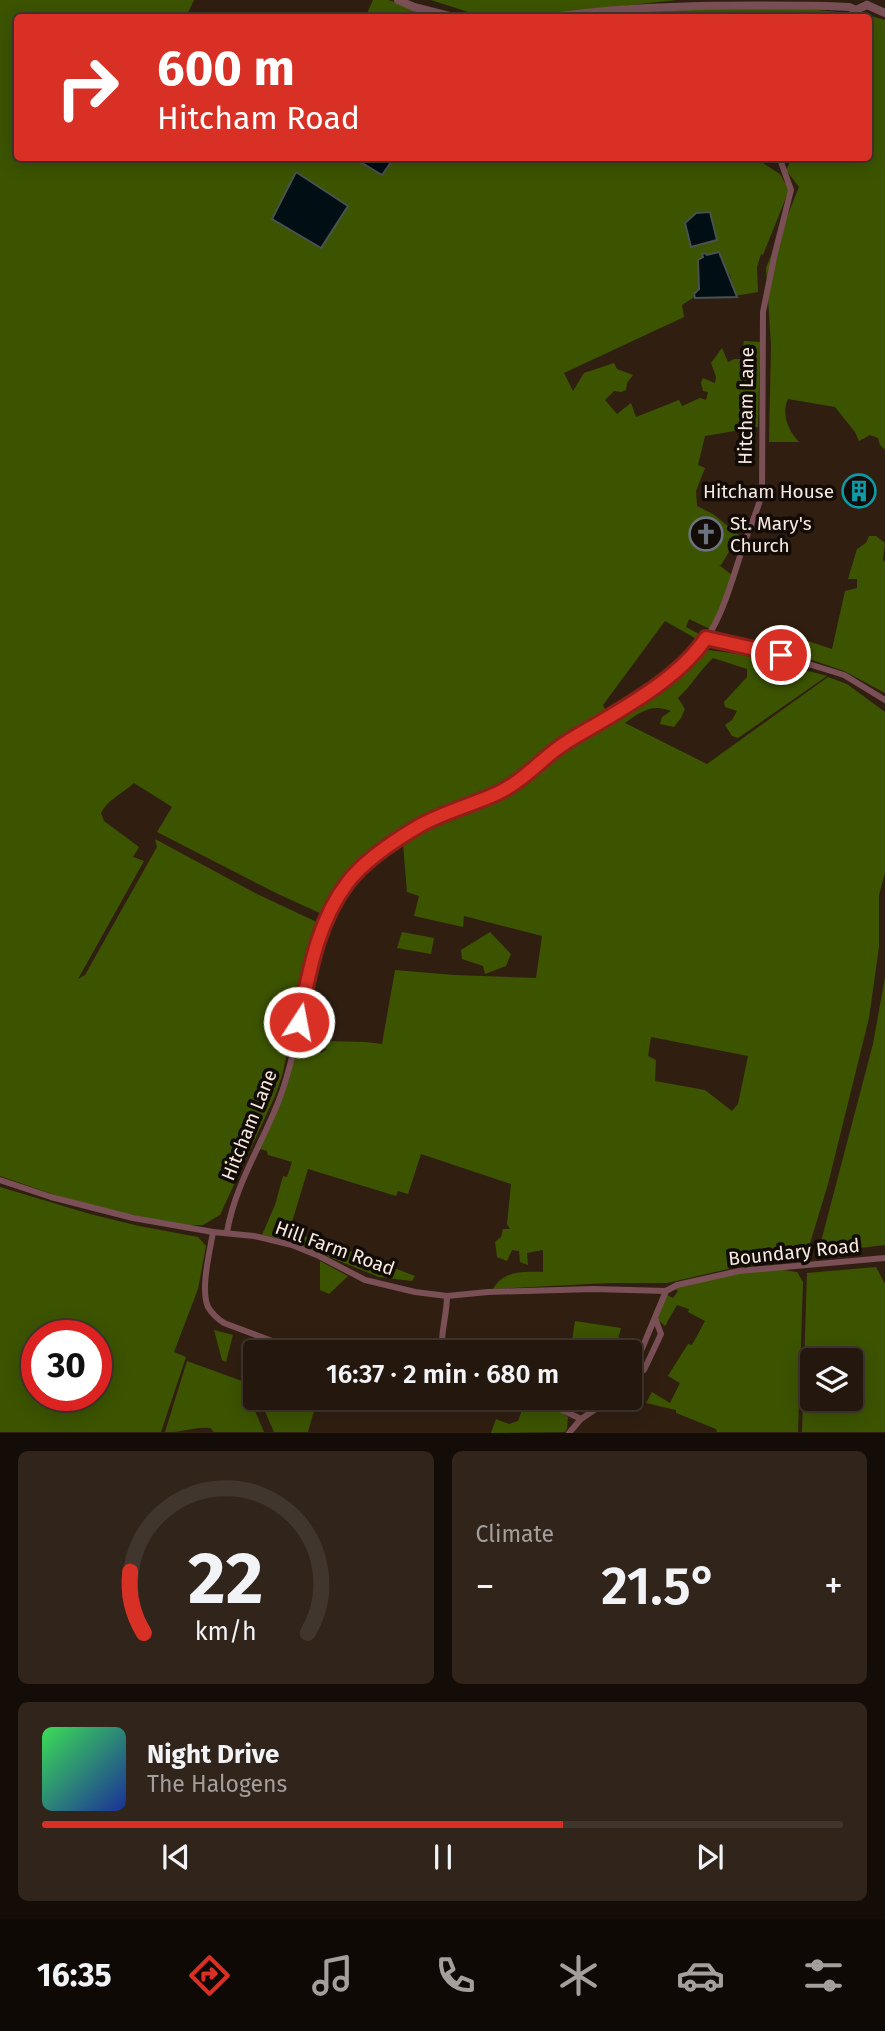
<!DOCTYPE html>
<meta charset="utf-8">
<style>
:root{--surface:#24170d;--page:#30241b;--text:#f1f3f6;--muted:#a39f9d;--line:#41362e;--accent:#d93025}
body{margin:0;font-family:"Fira Sans",sans-serif;background:var(--page);color:var(--text);height:100vh;display:flex;flex-direction:column;font-size:26px;white-space:nowrap}
*{box-sizing:border-box;margin:0}
p{font-size:23px;color:var(--muted)}
.icon{flex:none;width:38px;height:38px;fill:none;stroke:currentColor;stroke-width:2;stroke-linecap:round;stroke-linejoin:round}
.map{position:relative;height:1433px;overflow:hidden}
.panel{display:flex;flex-direction:column;gap:18px;padding:18px;background:#140d07;flex:1}
.panel>*{flex:none}
.top-card{position:absolute;left:14px;top:14px;width:858px;height:147px;border-radius:7px;box-shadow:0 4px 18px #0003,0 0 0 2px var(--line);background:#d93025;color:#fff;overflow:hidden}
.tools{position:absolute;left:800px;top:1348px;display:grid;gap:14px}
.tools a{display:grid;place-items:center;width:63px;height:63px;border-radius:7px;background:var(--surface);box-shadow:0 4px 18px #0003,0 0 0 2px var(--line);font-size:35px}
.speed{position:absolute;left:21px;top:1320px;display:flex;gap:14px;font-size:35px;font-weight:700;text-align:center}
.speed>*{display:grid;place-content:center;width:91px;height:91px;border-radius:50%;background:var(--surface);box-shadow:0 4px 18px #0003,0 0 0 2px var(--line);line-height:1}
.speed .limit{border:10px solid #d22;background:#fff;color:#111}
.pin{position:absolute;display:grid;place-items:center;width:60px;height:60px;color:#fff;margin:-30px;border:4px solid #fff;border-radius:50%;box-shadow:0 2px 7px #0007}
.me{position:absolute;width:77px;margin:-38px;rotate:11deg;stroke-linejoin:round;filter:drop-shadow(0 0 5px #0008)}
.turn{display:flex;align-items:center;gap:24px;height:147px;padding:0 28px;font-size:32px}
.turn .icon{width:91px;height:91px;stroke-width:2.5}
.turn b{display:block;font-size:49px;line-height:60px}
.big{font-size:52px;font-weight:600;line-height:1.1}
.panel .widget{flex:1;display:flex;flex-direction:column;justify-content:center;gap:10px;min-width:0;padding:0 24px;border-radius:10px;background:var(--page)}
.panel .dial{align-items:center;gap:0}
.dial svg{height:182px;overflow:visible;fill:none;stroke:var(--line);stroke-width:7;stroke-linecap:round;text-anchor:middle}
.dial text{fill:var(--text);stroke:none}
.song{display:flex;align-items:center;gap:21px}
.cover{width:84px;height:84px;border-radius:10px;background:linear-gradient(135deg,hsl(130 70% 55%),hsl(230 70% 35%))}
.played{height:7px;border-radius:4px;background:linear-gradient(90deg,var(--accent) 65%,var(--line) 65%)}
.keys{display:flex;justify-content:space-around;direction:ltr}
.heat{display:flex;justify-content:space-between;align-items:center;font-size:38px;direction:ltr}
.panel .tiles{flex:1;display:grid;gap:18px;grid-template-columns:1fr 1fr}
.widget:last-child{grid-column:span 2}
.trip{position:absolute;left:243px;top:1340px;width:399px;height:70px;border-radius:7px;background:var(--surface);box-shadow:0 4px 18px #0003,0 0 0 2px var(--line);font-weight:600;line-height:70px;text-align:center}
.tab-bar{display:flex;height:112px;justify-content:space-around;align-items:center;background:#0e0905;color:var(--muted)}
.tab-bar .icon{width:49px;height:49px}
.tab-bar .on{color:var(--accent)}
.tab-bar b{font-size:32px;color:var(--text)}
.map>svg:first-child{display:block}
</style>
<div class="map">
<svg width="885" height="1433" viewBox="0 0 885 1433">
<rect width="100%" height="100%" fill="#301f11"/>
<!-- green -->
<g fill="#3c5400" fill-rule="evenodd">
<path d="M 0,0 L 194,0 L 186,17 L 18,18 L 18,158 L 755,158 L 780,174 L 789,190 L 763,255 L 761,254 L 757,267 L 758,292 L 734,296 L 730,274 L 682,305 L 684,317 L 564,373 L 573,391 L 584,373 L 614,363 L 617,369 L 633,375 L 627,383 L 626,390 L 621,392 L 614,391 L 605,400 L 617,414 L 631,403 L 636,417 L 679,400 L 682,406 L 700,398 L 706,400 L 708,392 L 703,391 L 701,383 L 703,378 L 715,383 L 716,377 L 711,363 L 722,348 L 728,362 L 734,359 L 741,359 L 744,341 L 760,342 L 758,427 L 705,436 L 698,465 L 705,468 L 696,491 L 697,506 L 713,514 L 739,535 L 721,565 L 719,565 L 732,575 L 727,593 L 710,629 L 689,619 L 686,627 L 703,636 L 700,641 L 665,621 L 603,705 L 607,713 L 556,744 L 522,774 L 491,793 L 464,799 L 415,824 L 352,869 L 336,890 L 324,915 L 276,893 L 157,832 L 172,807 L 134,783 C 123,793 107,800 101,813 L 104,821 L 139,847 L 133,857 L 144,861 L 78,979 L 85,975 L 157,847 L 155,839 L 257,894 L 321,924 L 306,966 L 282,1076 L 275,1096 L 220,1215 L 203,1225 L 181,1225 L 81,1204 L 0,1176 Z"/>
<polygon points="373,0 388,0 448,17 365,18"/>
<polygon points="431,0 677,0 567,12 477,15"/>
<polygon points="669,9 807,9 849,13 852,17 575,18"/>
<path d="M 871,16 L 885,20 L 885,450 L 880,445 L 878,438 L 870,435 L 859,441 L 855,432 L 835,407 L 788,399 C 781,413 788,431 799,442 L 769,442 L 771,345 L 766,268 L 799,187 L 786,170 L 792,158 L 868,158 L 867,17 Z"/>
<polygon points="869,536 876,536 885,543 883,560 885,562 885,693 844,671 760,642 761,631 774,630 832,649 845,591 857,588 857,579 848,579 857,549 866,543"/>
<path d="M 709,650 L 753,656 L 827,676 L 738,738 L 732,736 L 725,725 L 732,720 L 737,711 L 725,707 L 724,702 L 747,677 L 747,669 L 713,658 C 700,670 691,686 678,698 L 685,709 L 681,718 L 674,727 L 660,724 L 662,717 L 671,711 C 652,703 640,712 625,723 L 707,764 L 828,677 L 847,684 L 885,712 L 885,873 L 879,895 L 879,947 L 869,1018 L 828,1184 L 805,1260 L 741,1266 L 667,1283 L 608,1283 L 493,1289 C 505,1269 525,1272 543,1272 L 543,1250 L 527,1253 L 528,1265 L 520,1262 L 519,1251 L 512,1250 L 507,1261 L 497,1257 L 495,1242 L 501,1237 L 503,1229 L 510,1229 L 507,1224 L 511,1184 L 421,1154 L 408,1194 L 398,1191 L 396,1196 L 308,1169 L 289,1232 L 329,1243 L 415,1276 L 412,1281 L 379,1277 L 287,1240 L 262,1235 L 275,1205 L 283,1176 L 287,1177 L 292,1162 L 268,1155 L 267,1151 L 260,1149 L 288,1082 L 297,1047 L 301,1039 L 308,1046 L 321,1053 L 326,1050 L 327,1041 L 365,1042 L 382,1044 L 395,970 L 454,975 L 536,978 L 542,936 L 464,916 L 463,927 L 414,916 L 419,896 L 407,892 L 403,844 L 421,829 L 500,800 L 570,748 L 617,719 L 700,655 ZM 651,1037 L 748,1056 L 738,1104 L 732,1111 L 705,1090 L 655,1081 L 656,1060 L 648,1056 Z"/>
<polygon points="402,932 434,938 431,954 397,948"/>
<polygon points="490,932 511,954 506,966 485,974 483,966 462,959 461,950"/>
<polygon points="885,977 885,1245 818,1253 873,1044"/>
<path d="M 0,1187 L 90,1214 L 139,1226 L 198,1237 L 206,1246 L 198,1289 L 174,1352 L 186,1357 L 161,1432 L 0,1432 ZM 96,1335 L 96,1395 L 37,1395 L 37,1335 Z"/>
<polygon points="320,1261 348,1276 329,1294 320,1290"/>
<path d="M 876,1267 L 885,1284 L 885,1432 L 802,1432 L 807,1273 ZM 812,1360 L 850,1360 L 850,1398 L 812,1398 Z"/>
<path d="M 768,1268 L 797,1272 L 803,1282 L 798,1432 L 717,1432 L 716,1429 L 676,1413 L 676,1410 L 646,1403 L 652,1392 L 670,1403 L 680,1383 L 668,1376 L 669,1374 L 688,1344 L 692,1345 L 705,1321 L 688,1312 L 689,1309 L 677,1305 L 665,1326 L 658,1320 L 657,1308 L 667,1295 L 673,1298 L 678,1291 L 674,1288 C 706,1282 736,1272 768,1268 Z"/>
<polygon points="575,1321 621,1328 615,1350 623,1353 570,1353"/>
<polygon points="214,1330 233,1335 226,1362 222,1360"/>
<path d="M 187,1361 L 242,1381 L 264,1432 L 214,1432 L 210,1428 C 194,1426 182,1433 165,1432 Z"/>
<polygon points="259,1398 300,1398 316,1404 308,1432 274,1432"/>
<polygon points="557,1398 602,1398 585,1412 556,1402"/>
<polygon points="526,1399 563,1413 568,1417 567,1429 565,1432 491,1433 496,1419 509,1424 518,1421"/>
</g>
<!-- water -->
<g fill="#010e13" stroke="#4b5051" stroke-width="2">
<polygon points="354,158 394,158 382,175"/>
<polygon points="296,172 348,206 321,248 272,219"/>
<polygon points="710,212 717,240 691,247 685,223 696,213"/>
<polygon points="719,252 737,297 695,298 694,294 699,289 698,260 703,257 702,254 705,253 707,255"/>
</g>
<g fill="none" stroke-linecap="round" stroke-linejoin="round">
<!-- minor -->
<g stroke="#7a5056" stroke-width="6">
<polyline points="707,638 760,649 844,675 885,700"/>
<polyline points="0,1180 51,1197 133,1218 213,1232 254,1236 292,1245 319,1256 365,1280 415,1292 447,1296 488,1292 593,1289 666,1291 677,1285 739,1271 885,1258"/>
<path d="M 213,1232 C 210,1251 200,1289 208,1307 C 212,1314 218,1319 224,1323 L 304,1353"/>
<path d="M 227,1232 C 235,1185 262,1144 279,1100 C 303,1037 302,968 333,907 C 338,896 344,885 353,876 C 381,846 421,824 458,807 C 471,802 485,799 498,793 C 522,782 539,760 561,746 C 591,726 621,709 651,689 C 667,678 683,668 696,653 C 720,625 730,587 741,553 C 747,532 757,514 762,493 L 763,312 L 775,253 L 791,190 L 781,162 L 783,158"/>
<path d="M 442,1353 C 440,1334 447,1315 447,1296"/>
<polyline points="630,1369 641,1351 666,1291"/>
<polyline points="630,1375 644,1370 661,1334 655,1318"/>
<polyline points="537,1398 581,1419"/>
<polyline points="569,1433 581,1419 612,1398"/>
</g>
<!-- tertiary -->
<g stroke="#7a5056" stroke-width="8">
<polyline points="398,0 414,7 457,18"/>
<polyline points="867,5 885,13"/>
<path d="M 544,18 C 638,4 732,5 827,6 L 849,7 L 856,10 L 867,5"/>
</g>
</g>
<g fill="none" stroke-linecap="round" stroke-linejoin="round">
<defs>
<path id="route" d="M 299,1022 C 309,973 317,922 348,882 C 364,861 397,839 419,826 C 444,812 472,805 498,793 C 521,782 538,763 558,748 C 570,739 585,731 599,723 C 636,701 682,674 706,638 L 781,655"/>
</defs>
<!-- route casing -->
<use href="#route" stroke="#8d1f18" stroke-width="18"/>
<!-- route -->
<use href="#route" stroke="#d93025" stroke-width="12"/>
</g>
<!-- icons -->
<defs>
<symbol id="building-ring" viewBox="-11 -11 22 22"><circle r="9.5" fill="#120b06" stroke="#0f9aa8" stroke-width="1.5"/><path d="M-4-6H4V6H1V3H-1V6H-4ZM-2.5-4.3h1.7v1.8h-1.7ZM.8-4.3h1.7v1.8H.8ZM-2.5-1h1.7V.8h-1.7ZM.8-1h1.7V.8H.8Z" fill="#0f9aa8"/></symbol>
<symbol id="church-ring" viewBox="-11 -11 22 22"><circle r="9.5" fill="#120b06" stroke="#6b7280" stroke-width="1.5"/><path d="M-1.2-6h2.4v3.5h3.3v2.4h-3.3V6h-2.4V-.1h-3.3v-2.4h3.3Z" fill="#6b7280"/></symbol>
</defs>
<g fill-rule="evenodd">
<use href="#building-ring" x="840" y="472" width="38" height="38"/>
<use href="#church-ring" x="687" y="515" width="38" height="38"/>
</g>
<g text-anchor="middle" dominant-baseline="central" stroke-width="7" stroke-linejoin="round" paint-order="stroke">
<!-- street labels -->
<g font-size="19" fill="#f7ebe2" stroke="#120b06">
<text transform="translate(746 406) rotate(-89)">Hitcham Lane</text>
<text transform="translate(249 1125) rotate(-68)">Hitcham Lane</text>
<text transform="translate(335 1248) rotate(20)">Hill Farm Road</text>
<text transform="translate(794 1252) rotate(-6)">Boundary Road</text>
</g>
<!-- poi labels -->
<g font-size="19" fill="#f7ebe2" stroke="#120b06" text-anchor="end">
<text x="834" y="491">Hitcham House</text>
<text x="730" y="523" text-anchor="start">St. Mary's<tspan x="730" dy="22">Church</tspan></text>
</g>
</g>
</svg>
<div class="tools">
<a><svg class="icon" aria-label="layers" viewBox="0 0 24 24"><path d="M12 4l9 5-9 5-9-5zM3 14l9 5 9-5"/></svg></a>
</div>
<div class="speed"><div class="limit">30</div></div>
<div class="pin" style="left:781px;top:655px;background:#d93025"><svg class="icon" aria-label="arrive" viewBox="0 0 24 24"><path d="M6 21V4h12l-3 4 3 4H6"/></svg></div>
<svg class="me" style="left:299px;top:1022px" viewBox="-20 -20 40 40"><circle r="17" fill="#d93025" stroke="#fff" stroke-width="3"/><path d="M0-11L8 9 0 5-8 9z" fill="#fff"/></svg>
<div class="trip">16:37 · 2 min · 680 m</div>
<div class="top-card">
<div class="turn"><svg class="icon" aria-label="right" viewBox="0 0 24 24"><path d="M7 20v-9h11M14 6l5 5-5 5"/></svg><div><b>600 m</b>Hitcham Road</div></div>
</div>
</div>
<section class="panel">
<div class="tiles">
<div class="widget dial"><svg viewBox="0 0 100 80">
<path d="M14 69A42 42 0 1 1 86 69"/>
<path d="M14 69A42 42 0 0 1 8 42" stroke="#d93025"/>
<text x="50" y="56" font-size="32" font-weight="700">22</text>
<text x="50" y="72" font-size="11">km/h</text>
</svg></div>
<div class="widget"><p>Climate</p>
<div class="heat"><a>−</a><b class="big">21.5°</b><a>+</a></div>
</div>
<div class="widget">
<div class="song"><i class="cover"></i><div><b>Night Drive</b><p>The Halogens</p></div></div>
<div class="played"></div>
<div class="keys"><svg class="icon" aria-label="previous" viewBox="0 0 24 24"><path d="M18 5L8 12l10 7zM5 5v14"/></svg><svg class="icon" aria-label="pause" viewBox="0 0 24 24"><path d="M8 5v14M16 5v14"/></svg><svg class="icon" aria-label="next" viewBox="0 0 24 24"><path d="M6 5l10 7-10 7zM19 5v14"/></svg></div>
</div>
</div>
</section>
<nav class="tab-bar">
<b>16:35</b>
<svg class="icon on" aria-label="directions" viewBox="0 0 24 24"><path d="M12 3l9 9-9 9-9-9zM9 14v-3h6M13 9l2 2-2 2"/></svg>
<svg class="icon" aria-label="music" viewBox="0 0 24 24"><path d="M9 18V5l10-2v13"/><circle cx="6" cy="18" r="3"/><circle cx="16" cy="16" r="3"/></svg>
<svg class="icon" aria-label="phone" viewBox="0 0 24 24"><path d="M5 4h4l2 5-3 2q2 4 5 5l2-3 5 2v4C11 20 4 13 5 4z"/></svg>
<svg class="icon" aria-label="climate" viewBox="0 0 24 24"><path d="M12 3v18M4 7l16 10M4 17L20 7"/></svg>
<svg class="icon" aria-label="car" viewBox="0 0 24 24"><path d="M5 17H2v-5l4-1 3-4h7l3 4 3 1v5h-3M9 17h6M6 11h13"/><circle cx="7" cy="17" r="2"/><circle cx="17" cy="17" r="2"/></svg>
<svg class="icon" aria-label="filters" viewBox="0 0 24 24"><path d="M4 7h16M4 17h16"/><circle cx="9" cy="7" r="2"/><circle cx="15" cy="17" r="2"/></svg>
</nav>
